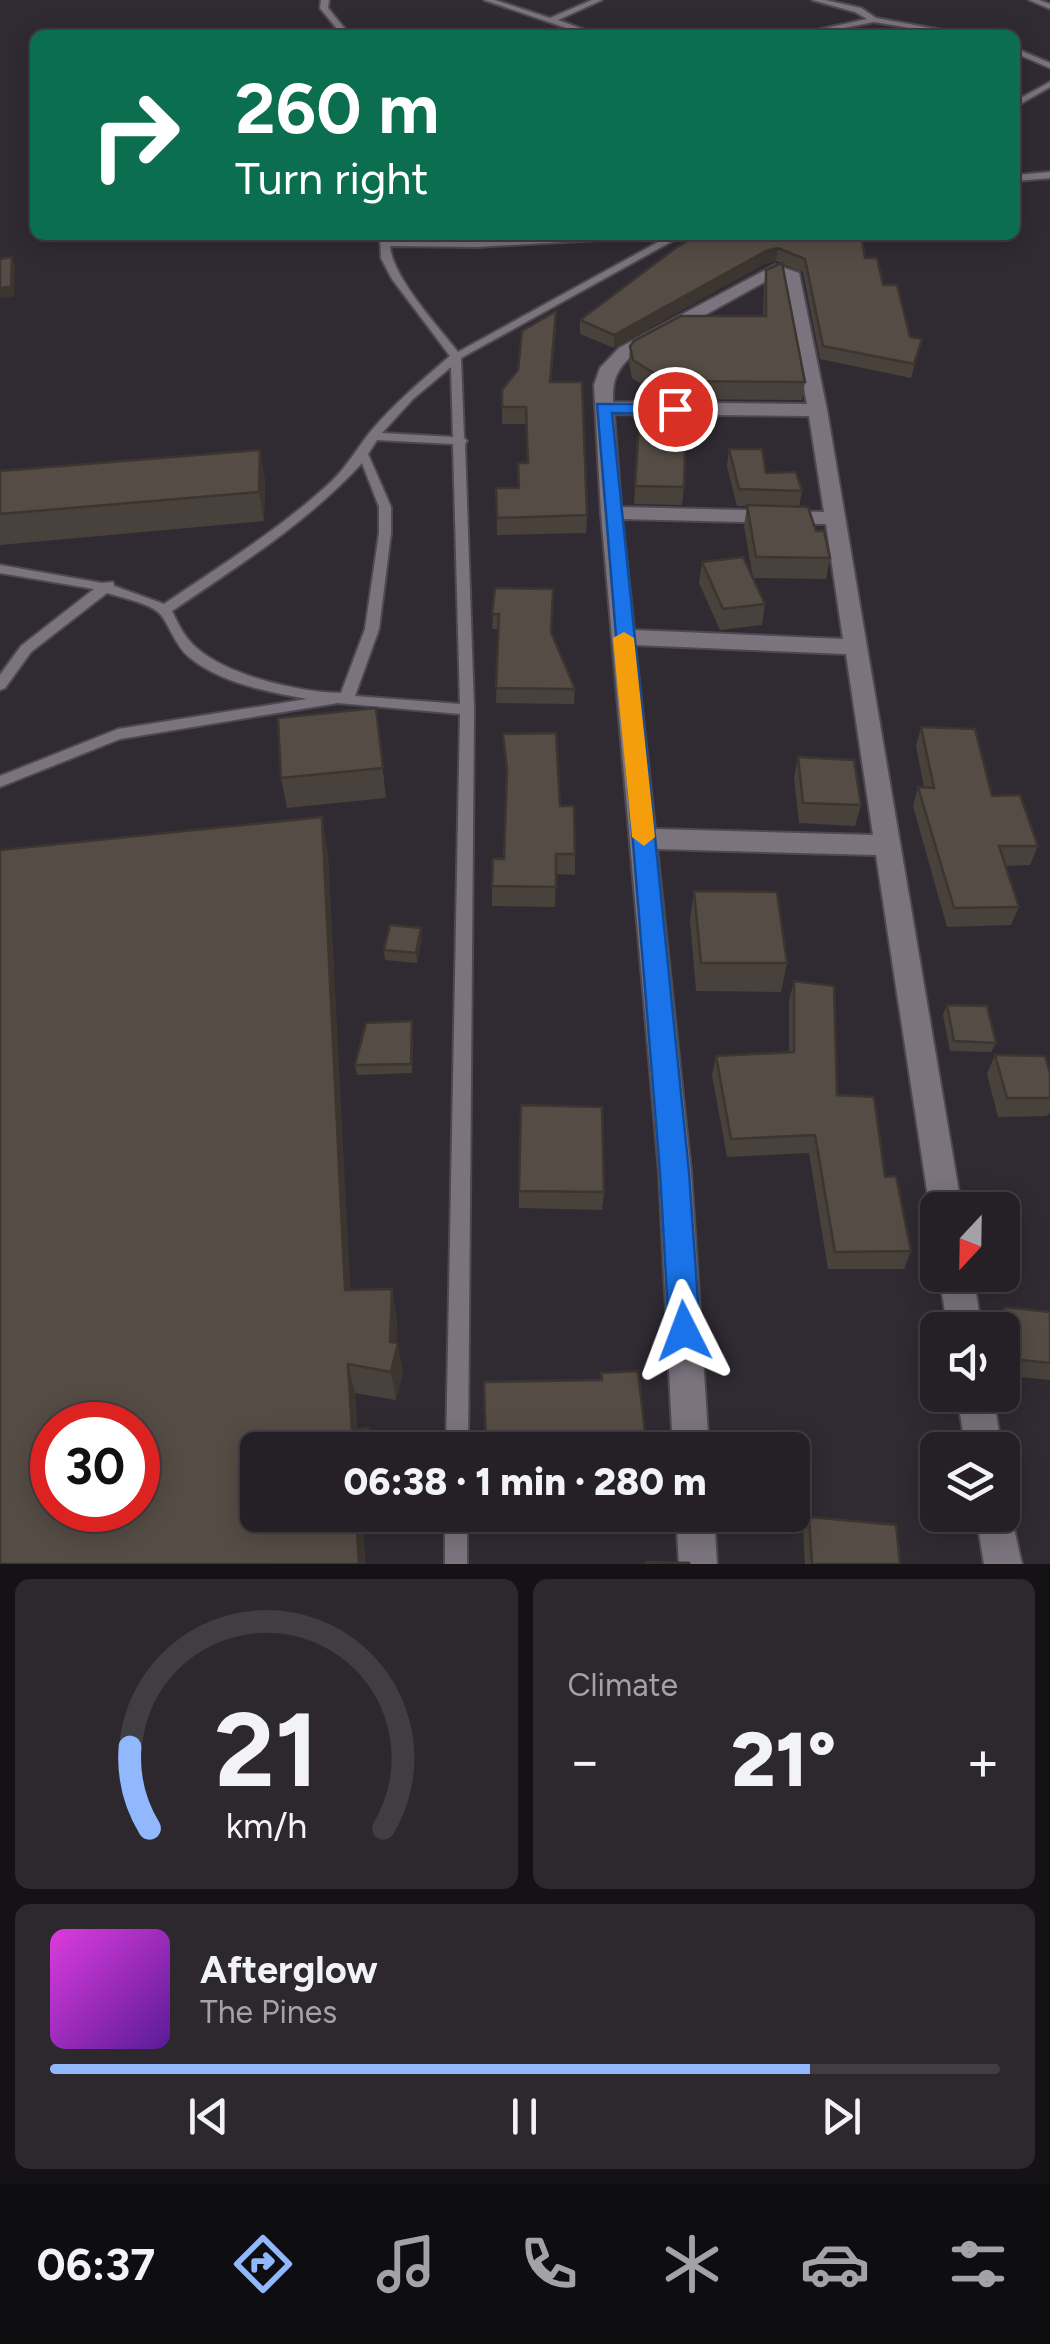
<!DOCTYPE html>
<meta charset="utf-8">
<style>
:root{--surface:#242026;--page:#2c282e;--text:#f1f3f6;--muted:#a3a3a7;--line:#413e43;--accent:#91b8fd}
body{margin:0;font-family:Figtree,sans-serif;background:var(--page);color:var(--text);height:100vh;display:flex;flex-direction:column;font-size:38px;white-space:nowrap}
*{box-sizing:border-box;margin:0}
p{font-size:32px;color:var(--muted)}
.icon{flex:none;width:55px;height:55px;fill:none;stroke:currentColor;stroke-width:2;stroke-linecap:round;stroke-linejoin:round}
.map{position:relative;height:1564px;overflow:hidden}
.details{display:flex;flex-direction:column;gap:15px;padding:15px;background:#141215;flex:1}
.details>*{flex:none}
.top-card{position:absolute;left:30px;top:30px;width:990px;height:210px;border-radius:15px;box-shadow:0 5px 25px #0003,0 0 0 2px var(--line);background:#0b6e4f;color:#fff;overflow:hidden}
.needle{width:65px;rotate:202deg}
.controls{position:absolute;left:920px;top:1192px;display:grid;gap:20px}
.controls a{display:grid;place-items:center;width:100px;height:100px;border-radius:15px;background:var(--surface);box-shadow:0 5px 25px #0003,0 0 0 2px var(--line);font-size:50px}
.speed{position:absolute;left:30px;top:1402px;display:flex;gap:20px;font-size:50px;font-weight:700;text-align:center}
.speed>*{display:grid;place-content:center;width:130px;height:130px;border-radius:50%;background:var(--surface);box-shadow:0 5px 25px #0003,0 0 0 2px var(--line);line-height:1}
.speed .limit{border:15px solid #d22;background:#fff;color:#111}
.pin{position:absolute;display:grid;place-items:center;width:85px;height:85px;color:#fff;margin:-42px;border:5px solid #fff;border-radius:50%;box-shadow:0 2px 10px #0007}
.me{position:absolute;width:110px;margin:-55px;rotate:357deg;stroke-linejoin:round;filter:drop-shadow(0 0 8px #0008)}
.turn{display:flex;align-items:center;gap:35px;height:210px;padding:0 40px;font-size:45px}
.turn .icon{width:130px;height:130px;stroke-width:2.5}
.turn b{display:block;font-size:70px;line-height:85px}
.big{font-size:75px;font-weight:800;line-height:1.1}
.details .tile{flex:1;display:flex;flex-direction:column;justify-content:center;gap:15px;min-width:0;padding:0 35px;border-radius:15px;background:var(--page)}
.details .dial{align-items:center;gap:0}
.dial svg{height:260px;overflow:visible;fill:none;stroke:var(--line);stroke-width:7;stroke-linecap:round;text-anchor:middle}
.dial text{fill:var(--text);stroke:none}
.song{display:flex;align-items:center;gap:30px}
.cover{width:120px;height:120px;border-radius:15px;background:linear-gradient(135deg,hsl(300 70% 55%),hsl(270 70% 35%))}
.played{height:10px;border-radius:5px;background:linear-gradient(90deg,var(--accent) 80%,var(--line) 80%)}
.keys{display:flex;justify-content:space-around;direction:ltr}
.heat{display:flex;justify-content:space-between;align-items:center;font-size:55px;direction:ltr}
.details .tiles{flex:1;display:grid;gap:15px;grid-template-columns:1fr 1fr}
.tile:last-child{grid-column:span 2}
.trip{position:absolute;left:240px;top:1432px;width:570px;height:100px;border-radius:15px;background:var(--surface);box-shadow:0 5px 25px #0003,0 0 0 2px var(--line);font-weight:800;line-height:100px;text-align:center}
.tabs{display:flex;height:160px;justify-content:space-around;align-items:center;background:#0e0d0f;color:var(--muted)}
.tabs .icon{width:70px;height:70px}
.tabs .active{color:var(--accent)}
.tabs b{font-size:45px;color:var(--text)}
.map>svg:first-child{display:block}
</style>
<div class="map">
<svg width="1050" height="1564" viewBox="0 0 1050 1564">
<rect width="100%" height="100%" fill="#302b33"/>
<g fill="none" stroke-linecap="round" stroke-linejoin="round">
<defs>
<g id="service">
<polygon points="321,0 329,0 328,8 350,35 342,35 320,8"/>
<polygon points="484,0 495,0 550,18 592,0 602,0 558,20 599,35 587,35"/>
<polygon points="812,0 825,0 861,8 876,18 970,35 952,35 874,22 809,35 794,35 867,19 855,12"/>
<polygon points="1029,0 1039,0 1050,4 1050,9"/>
<polygon points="1015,48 1050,63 1050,68 1015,53"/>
<polygon points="1050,82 1050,87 1015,107 1015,101"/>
<polygon points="1050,172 1050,178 1015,181 1015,175"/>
<path d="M 380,235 L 390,235 L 390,240 L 477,241 L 584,235 L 639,235 L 634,238 L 477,247 L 390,246 C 392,277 438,326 458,352 L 671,235 L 683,235 L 461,358 L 464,438 L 467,441 L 465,444 L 474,709 L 468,1450 L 446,1450 L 460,714 L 338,703 L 120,739 L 0,787 L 0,776 L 118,729 L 307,699 C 269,692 220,683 189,657 C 174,645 168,620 158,612 C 148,603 120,597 107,593 L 31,652 L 5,688 L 0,690 L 0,675 L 21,646 L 94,589 L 0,573 L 0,565 L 102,583 L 113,582 L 114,586 L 164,604 C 221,565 282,528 333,480 C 348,465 358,447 371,431 C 395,403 422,380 450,356 L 392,279 L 381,258 ZM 451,367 L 453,437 L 382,433 L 413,399 ZM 377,440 L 453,444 L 460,704 L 355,696 L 379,629 L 391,533 L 391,507 L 368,454 ZM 362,463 L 379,507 L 379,533 L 365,629 L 341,693 C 302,693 230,676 199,650 C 186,640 179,626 172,611 C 238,566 307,523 362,463 Z"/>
<rect x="445" y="1515" width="22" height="49"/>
</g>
<g id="minor">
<path d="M 775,265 L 799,273 L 827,410 L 962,1210 L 938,1210 L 938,1222 L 930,1210 L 876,855 L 657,849 L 691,1172 L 709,1450 L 673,1450 L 659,1172 L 601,513 L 594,385 L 600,368 L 619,348 ZM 777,275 L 783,277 L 807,404 L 613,402 C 612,381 616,371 631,356 ZM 614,414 L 809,416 L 824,512 L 621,507 ZM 622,519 L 826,524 L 843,639 L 634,630 ZM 635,645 L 846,654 L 873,835 L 655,829 Z"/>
<polygon points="939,1275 973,1275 982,1330 948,1330"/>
<polygon points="957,1395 993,1395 1002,1450 966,1450"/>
<polygon points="1002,1500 1008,1502 1022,1564 984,1564 976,1515 1002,1515"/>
<polygon points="676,1515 714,1515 717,1564 679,1564"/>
</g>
</defs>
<!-- service casing -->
<use href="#service" stroke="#4e494f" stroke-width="4"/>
<!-- minor casing -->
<use href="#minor" stroke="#4e494f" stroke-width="4"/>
<!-- service -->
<use href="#service" fill="#7b747e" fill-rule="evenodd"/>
<!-- minor -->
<use href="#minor" fill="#7b747e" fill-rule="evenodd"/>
</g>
<!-- wall -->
<g fill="#49413b">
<polygon points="852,239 883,285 910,337 922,339 911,378 820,359 803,272 782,264 805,382 802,400 664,399 632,378 629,363 630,346 763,316 764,287 766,270 781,263 776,261 764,264 614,348 580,334 580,320 677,247"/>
<polygon points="556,328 551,382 587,515 586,533 497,535 496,488 518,488 518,463 528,463 526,424 502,424 502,390"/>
<polygon points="640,407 678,448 684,487 682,505 634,504"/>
<polygon points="729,449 766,473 802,491 799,507 816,531 830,558 826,579 753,578 744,526 747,506 737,506 727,466"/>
<polygon points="0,471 265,479 264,521 0,545"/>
<polygon points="702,562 765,604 762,625 720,630 699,583"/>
<polygon points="495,588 551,632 575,689 574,704 496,703 498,629 492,629"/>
<polygon points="376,708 386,798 287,808 281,778"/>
<polygon points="921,727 992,796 1038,846 1030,865 1005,866 1019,907 1011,925 947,927 913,806 918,787 924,787 916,746"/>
<polygon points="503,734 560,806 575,854 575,875 556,874 555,907 492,906 492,886 504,859 507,783"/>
<polygon points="798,757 861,805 855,826 799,823 794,778"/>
<polygon points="322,817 328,855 350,1289 392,1289 397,1320 396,1343 403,1372 396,1400 355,1393 357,1429 368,1428 374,1450 258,1450 258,1515 375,1515 375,1521 363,1522 365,1564 0,1564"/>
<polygon points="694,891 787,963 781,992 696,991 690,920"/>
<polygon points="422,938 417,963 385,960 384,950"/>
<polygon points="794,981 837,1095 885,1177 911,1251 904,1269 828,1269 809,1153 727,1157 712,1075 716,1056 789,1052 789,1001"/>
<polygon points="947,1005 996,1043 991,1052 950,1051 943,1015"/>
<polygon points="413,1031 412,1073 357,1075 355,1065"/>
<polygon points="995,1055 1050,1073 1050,1115 1049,1113 1047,1116 998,1117 987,1074"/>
<polygon points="519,1191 604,1192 602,1210 519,1208"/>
<polygon points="1004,1307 1050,1312 1050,1380 1002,1375 1002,1330 995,1330 994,1323"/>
<polygon points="809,1517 900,1564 805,1564 803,1530"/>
</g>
<!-- shaded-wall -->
<g fill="#3c3530">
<polygon points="778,248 776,261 764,264 614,348 614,335 766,251"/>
<polygon points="12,257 15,266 14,297 0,298 0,288"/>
<polygon points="260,450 265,479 264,521 259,492"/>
<polygon points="322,817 328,855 352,1320 345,1290"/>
<polygon points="421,928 422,938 417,963 416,953"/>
<polygon points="392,1289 397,1320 396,1349 398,1343 403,1372 396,1400 391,1372"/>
<polygon points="348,1364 355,1393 359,1450 352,1430"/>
<polygon points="368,1428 374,1450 369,1450"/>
<polygon points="356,1515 361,1515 363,1522 365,1564 359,1564"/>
</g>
<!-- building -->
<g fill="#554c45" stroke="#3c3530" stroke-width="2.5" fill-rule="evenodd">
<polygon points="699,235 852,235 852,239 862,240 865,258 877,258 883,285 897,285 910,337 922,339 914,364 823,346 805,259 778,248 766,251 614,335 580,320 677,247"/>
<polygon points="12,257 11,287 0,288 0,259"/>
<polygon points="782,263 805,382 666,381 633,360 630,346 634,341 681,316 766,316 766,270"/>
<polygon points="556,311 550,382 582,382 587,515 497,518 496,488 519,488 518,463 528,463 526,407 502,407 502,390 518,370 522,331"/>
<polygon points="640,407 682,411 677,448 685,448 684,487 635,486"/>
<polygon points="729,449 762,449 766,473 796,472 802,491 739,489"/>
<polygon points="260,450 259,492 0,514 0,471"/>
<polygon points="747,505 808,507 816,531 824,531 830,558 756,557"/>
<polygon points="743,557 765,604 723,609 702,562"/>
<polygon points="495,588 553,589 551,632 575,689 496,688 499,614 492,614"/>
<polygon points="376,708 383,768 281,778 278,718"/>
<polygon points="921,727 975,729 992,796 1020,795 1038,846 999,846 1019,907 954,908 918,787 934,788"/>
<polygon points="556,733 560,806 574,806 575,854 556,854 556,887 492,886 493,859 504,859 507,769 503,734"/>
<polygon points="798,757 854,760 861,805 803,803"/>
<path d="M 322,817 L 345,1290 L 392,1289 L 390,1342 L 398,1343 L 391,1372 L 348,1364 L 352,1430 L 368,1428 L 369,1450 L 258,1450 L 258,1515 L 356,1515 L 359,1564 L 0,1564 L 0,850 ZM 52,1425 L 138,1425 L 138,1510 L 52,1510 Z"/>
<polygon points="694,891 777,892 787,963 701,963"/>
<polygon points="390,925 421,928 416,953 384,950"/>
<polygon points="794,981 834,986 837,1095 874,1097 885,1177 896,1176 911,1251 835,1252 815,1135 731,1139 716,1056 794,1052"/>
<polygon points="947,1005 987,1006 996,1043 954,1041"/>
<polygon points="412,1021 411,1064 355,1065 366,1023"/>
<polygon points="995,1055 1045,1056 1050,1073 1050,1098 1007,1098"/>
<polygon points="521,1105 602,1107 604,1192 519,1191"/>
<polygon points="1004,1307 1050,1312 1050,1363 1011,1359"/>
<polygon points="638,1371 647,1450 486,1450 484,1382 602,1380 601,1373"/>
<polygon points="809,1517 896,1525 900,1564 812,1564"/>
<polygon points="646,1562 689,1563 689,1564 646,1564"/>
</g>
<!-- route -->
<polygon fill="#1a73e8" stroke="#114b97" stroke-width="2.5" points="597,404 675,404 684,409 675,414 612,413 689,1172 700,1331 695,1342 684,1346 673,1342 669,1331 660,1172"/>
<!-- slow -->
<polygon fill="#f59e0b" points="624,632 634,638 655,837 644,846 632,837 613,638"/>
</svg>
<div class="controls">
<a><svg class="needle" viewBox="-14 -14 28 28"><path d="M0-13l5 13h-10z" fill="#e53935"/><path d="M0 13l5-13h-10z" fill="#a3a3a7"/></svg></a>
<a><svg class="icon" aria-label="sound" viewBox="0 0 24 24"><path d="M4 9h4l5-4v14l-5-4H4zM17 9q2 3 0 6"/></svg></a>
<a><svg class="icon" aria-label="layers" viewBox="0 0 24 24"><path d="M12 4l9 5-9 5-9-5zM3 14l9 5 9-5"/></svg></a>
</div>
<div class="speed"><div class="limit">30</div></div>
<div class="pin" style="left:675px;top:409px;background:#d93025"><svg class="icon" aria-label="arrive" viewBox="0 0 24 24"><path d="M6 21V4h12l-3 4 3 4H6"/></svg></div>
<svg class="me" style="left:684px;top:1331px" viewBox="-20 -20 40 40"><path d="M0-17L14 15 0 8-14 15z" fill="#1a73e8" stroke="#fff" stroke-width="4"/></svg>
<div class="trip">06:38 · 1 min · 280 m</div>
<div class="top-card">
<div class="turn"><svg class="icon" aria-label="right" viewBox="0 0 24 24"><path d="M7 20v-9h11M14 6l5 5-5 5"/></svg><div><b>260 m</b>Turn right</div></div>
</div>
</div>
<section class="details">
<div class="tiles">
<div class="tile dial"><svg viewBox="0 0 100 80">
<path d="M14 69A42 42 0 1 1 86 69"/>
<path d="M14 69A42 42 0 0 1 8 44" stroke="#91b8fd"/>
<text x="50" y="56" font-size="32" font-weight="700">21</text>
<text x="50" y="72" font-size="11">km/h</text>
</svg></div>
<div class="tile"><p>Climate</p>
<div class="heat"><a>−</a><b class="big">21°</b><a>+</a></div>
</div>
<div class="tile">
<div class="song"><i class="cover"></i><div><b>Afterglow</b><p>The Pines</p></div></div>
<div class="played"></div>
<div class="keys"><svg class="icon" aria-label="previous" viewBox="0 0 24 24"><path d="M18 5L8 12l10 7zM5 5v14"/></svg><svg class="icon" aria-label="pause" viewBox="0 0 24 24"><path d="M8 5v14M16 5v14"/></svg><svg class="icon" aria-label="next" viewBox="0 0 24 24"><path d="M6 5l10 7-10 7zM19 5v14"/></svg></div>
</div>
</div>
</section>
<nav class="tabs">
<b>06:37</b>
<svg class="icon active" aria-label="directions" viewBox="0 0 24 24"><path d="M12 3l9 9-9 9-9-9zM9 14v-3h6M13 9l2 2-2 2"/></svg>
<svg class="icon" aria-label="music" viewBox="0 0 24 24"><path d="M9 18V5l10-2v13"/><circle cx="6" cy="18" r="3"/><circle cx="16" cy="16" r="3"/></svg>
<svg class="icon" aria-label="phone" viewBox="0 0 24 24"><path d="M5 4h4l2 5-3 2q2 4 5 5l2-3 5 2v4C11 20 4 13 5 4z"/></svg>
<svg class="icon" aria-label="climate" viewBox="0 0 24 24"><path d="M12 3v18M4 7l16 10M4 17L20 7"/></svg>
<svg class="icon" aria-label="car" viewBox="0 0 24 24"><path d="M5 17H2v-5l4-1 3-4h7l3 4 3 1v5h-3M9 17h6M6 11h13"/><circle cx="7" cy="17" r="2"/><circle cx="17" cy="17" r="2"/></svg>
<svg class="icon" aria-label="filters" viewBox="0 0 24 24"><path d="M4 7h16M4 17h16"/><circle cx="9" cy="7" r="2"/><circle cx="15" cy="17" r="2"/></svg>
</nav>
